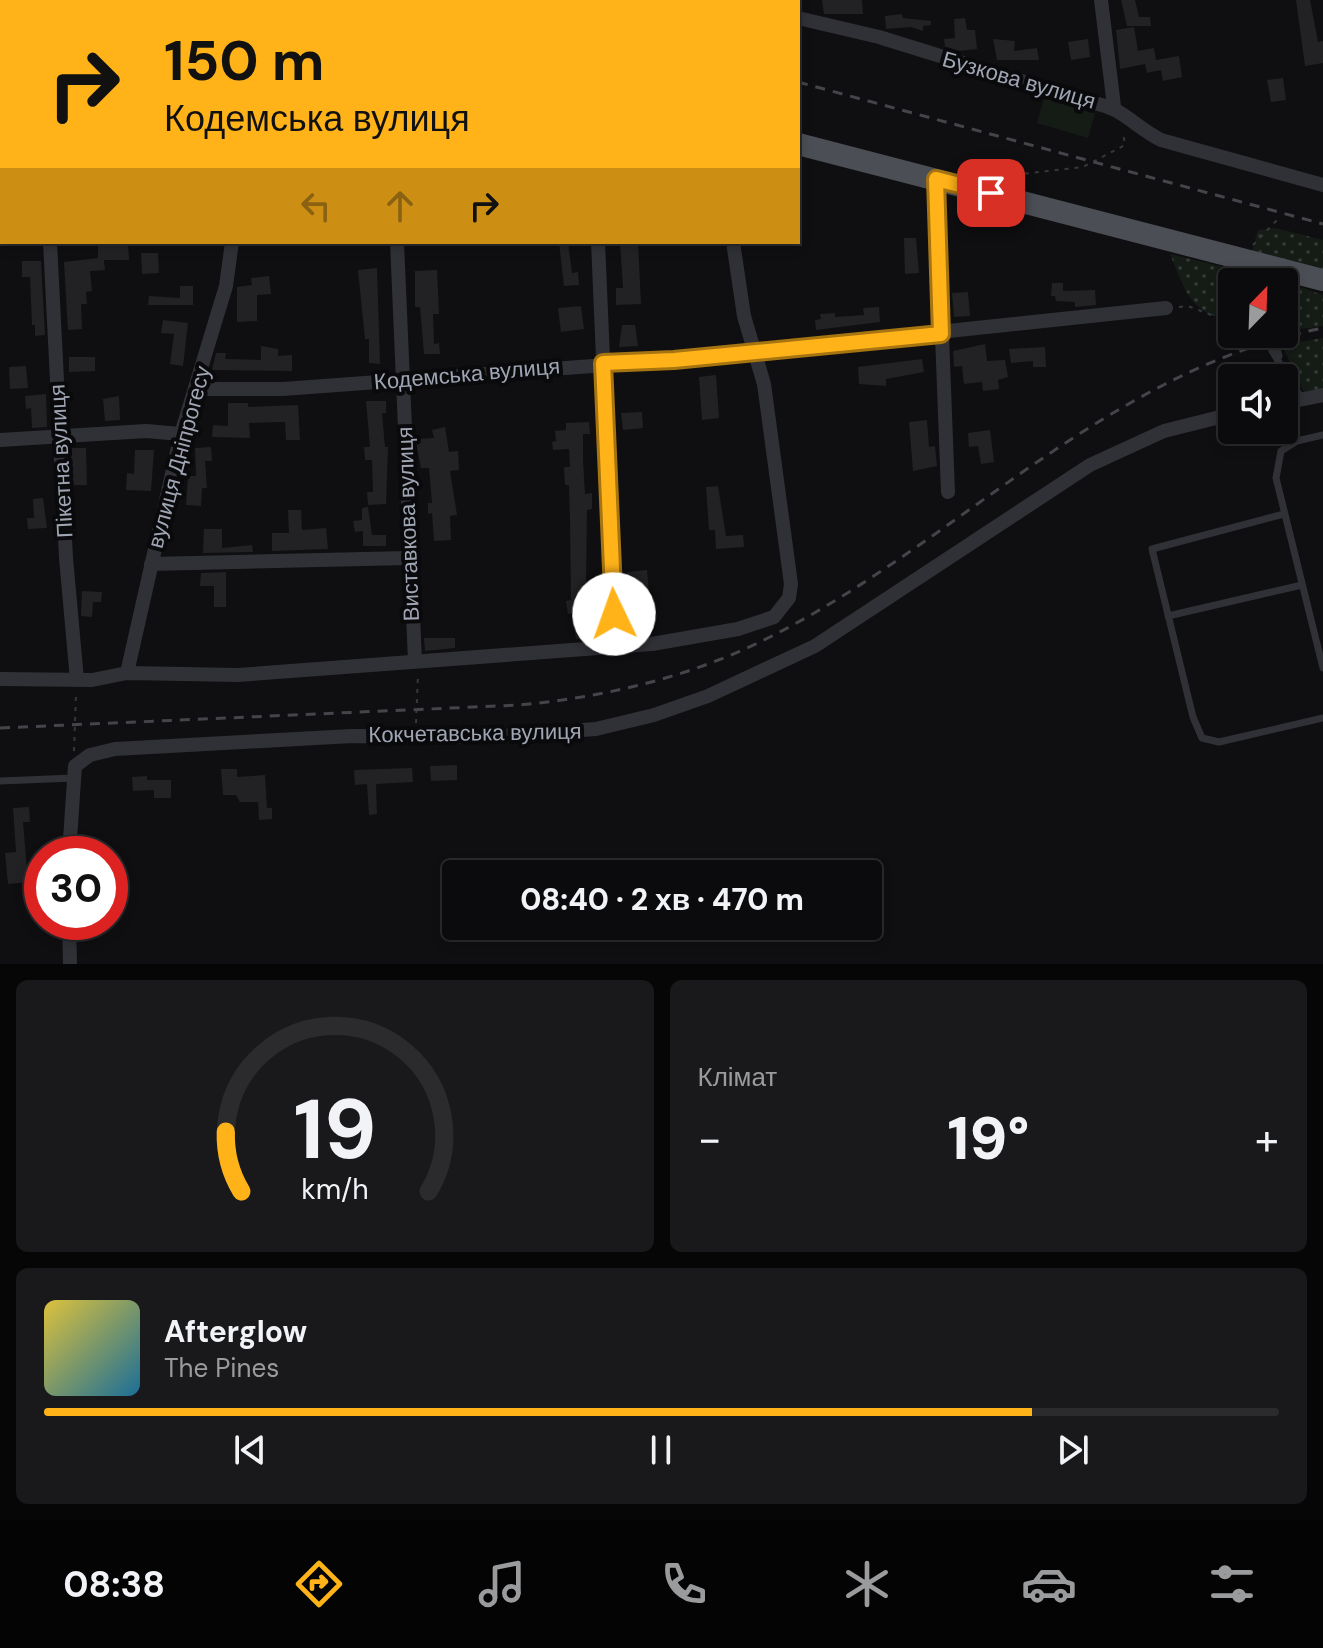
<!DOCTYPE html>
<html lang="uk">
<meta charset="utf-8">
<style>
:root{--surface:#0b0b0d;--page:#19191b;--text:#f1f3f6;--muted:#9a9b9d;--line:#2b2b2e;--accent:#ffb319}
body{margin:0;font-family:"DM Sans",sans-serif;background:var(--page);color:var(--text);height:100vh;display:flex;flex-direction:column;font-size:30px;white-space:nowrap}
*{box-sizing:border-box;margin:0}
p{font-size:26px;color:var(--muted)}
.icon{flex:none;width:44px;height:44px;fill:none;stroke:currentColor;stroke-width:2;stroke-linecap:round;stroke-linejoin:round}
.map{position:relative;height:964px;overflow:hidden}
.panel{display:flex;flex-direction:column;gap:16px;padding:16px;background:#060607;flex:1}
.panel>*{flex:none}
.banner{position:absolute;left:0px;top:0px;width:800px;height:244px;box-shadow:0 4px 12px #0003,0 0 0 2px var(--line);background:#ffb319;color:#111;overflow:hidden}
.needle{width:52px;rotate:23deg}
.controls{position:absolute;left:1218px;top:268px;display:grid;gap:16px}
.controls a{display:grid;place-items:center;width:80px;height:80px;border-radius:8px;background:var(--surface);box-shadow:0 4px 12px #0003,0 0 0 2px var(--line);font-size:40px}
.speed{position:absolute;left:24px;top:836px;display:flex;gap:16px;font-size:40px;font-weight:700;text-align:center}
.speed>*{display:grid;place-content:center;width:104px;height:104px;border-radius:50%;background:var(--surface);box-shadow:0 4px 12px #0003,0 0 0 2px var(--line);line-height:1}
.speed .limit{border:12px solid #d22;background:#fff;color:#111}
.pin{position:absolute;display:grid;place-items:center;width:68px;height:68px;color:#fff;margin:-34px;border-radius:16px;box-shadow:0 4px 12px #0006}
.me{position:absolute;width:88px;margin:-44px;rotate:357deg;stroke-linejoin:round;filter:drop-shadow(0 0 6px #0008)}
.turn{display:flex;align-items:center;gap:28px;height:168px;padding:0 32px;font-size:36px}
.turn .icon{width:104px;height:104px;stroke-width:2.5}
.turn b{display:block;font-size:56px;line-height:68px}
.lanes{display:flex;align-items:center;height:76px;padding:0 32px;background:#0003;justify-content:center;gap:40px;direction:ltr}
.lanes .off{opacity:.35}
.big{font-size:60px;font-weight:800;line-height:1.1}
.panel .tile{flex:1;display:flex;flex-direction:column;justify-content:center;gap:12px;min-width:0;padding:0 28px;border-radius:12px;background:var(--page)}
.panel .dial{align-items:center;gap:0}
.dial svg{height:208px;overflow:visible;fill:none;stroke:var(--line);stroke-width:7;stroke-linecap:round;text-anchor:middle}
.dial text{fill:var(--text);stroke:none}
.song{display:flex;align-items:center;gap:24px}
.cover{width:96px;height:96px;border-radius:12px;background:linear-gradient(135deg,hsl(50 70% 55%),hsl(200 70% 35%))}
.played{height:8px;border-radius:4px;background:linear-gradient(90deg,var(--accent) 80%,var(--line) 80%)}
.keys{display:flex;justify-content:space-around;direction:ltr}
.heat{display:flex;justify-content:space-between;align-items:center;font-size:44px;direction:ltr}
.panel .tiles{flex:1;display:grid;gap:16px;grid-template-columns:1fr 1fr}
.tile:last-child{grid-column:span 2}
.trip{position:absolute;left:442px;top:860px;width:440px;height:80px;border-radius:8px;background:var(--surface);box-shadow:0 4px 12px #0003,0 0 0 2px var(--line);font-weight:800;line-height:80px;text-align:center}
.tabs{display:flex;height:128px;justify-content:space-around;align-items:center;background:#040405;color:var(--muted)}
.tabs .icon{width:56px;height:56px}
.tabs .active{color:var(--accent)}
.tabs b{font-size:36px;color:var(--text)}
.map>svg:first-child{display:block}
</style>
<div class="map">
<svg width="1323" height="964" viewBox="0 0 1323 964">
<defs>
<pattern id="grass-dots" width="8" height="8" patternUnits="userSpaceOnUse" patternTransform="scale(2)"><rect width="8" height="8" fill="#151c16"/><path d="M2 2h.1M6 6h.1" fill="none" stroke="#343a36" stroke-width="1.8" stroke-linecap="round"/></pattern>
</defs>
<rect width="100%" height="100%" fill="#0f0f11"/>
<!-- grass -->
<g fill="url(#grass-dots)">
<polygon points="1275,228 1323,240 1323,271 1252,251 1258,230"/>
<path d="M 1170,254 L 1261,276 L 1262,282 L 1232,282 L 1232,321 C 1188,312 1186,291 1170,254 Z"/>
<polygon points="1280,280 1323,295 1323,326 1284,331 1284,282"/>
<polygon points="1323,338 1323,389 1304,392 1282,345"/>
</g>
<!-- green -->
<polygon fill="#151c16" points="1044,98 1095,113 1088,138 1037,123"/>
<!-- building -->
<g fill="#222225">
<polygon points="822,0 862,0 863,14 824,14"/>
<polygon points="1121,0 1135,0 1139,17 1150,17 1151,26 1127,26"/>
<polygon points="1296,0 1310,0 1318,42 1323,41 1323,63 1305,66"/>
<polygon points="902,14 903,18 931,21 931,25 923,26 923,31 911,27 886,29 885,16"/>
<polygon points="965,18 967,30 975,30 977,49 958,51 945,47 944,39 955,38 954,19"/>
<polygon points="1134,27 1138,51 1154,48 1156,60 1179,56 1182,77 1163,81 1161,70 1147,73 1145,64 1120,69 1116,30"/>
<polygon points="993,39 1015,41 1014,51 1037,48 1039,60 997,60"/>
<polygon points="1088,39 1090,57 1071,60 1068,42"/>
<polygon points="1283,78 1286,100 1271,102 1267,80"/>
<polygon points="904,238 916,238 919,273 905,274"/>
<polygon points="113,242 128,242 129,260 104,260 105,270 90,271 92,291 86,292 87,304 81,304 82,329 68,330 64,262 98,258 98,246"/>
<polygon points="559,242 568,242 572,273 578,272 579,285 564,286"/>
<polygon points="620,242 638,242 641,304 616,305 616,288 623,288"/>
<polygon points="141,253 158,253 159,273 142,274"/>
<polygon points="22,261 41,261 45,335 35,336 35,325 32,325 30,277 22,277"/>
<polygon points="377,268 380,364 369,363 369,339 365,339 358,270"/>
<polygon points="437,270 439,314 433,314 434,344 439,343 440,354 424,354 420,307 415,307 415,271"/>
<polygon points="269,276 271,294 257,295 257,321 237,322 237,287 252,285 251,278"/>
<polygon points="1052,283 1063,283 1063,291 1095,290 1096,305 1075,307 1075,302 1056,301 1055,296 1051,296"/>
<polygon points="180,286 193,286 193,305 148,305 149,296 180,298"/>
<polygon points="968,292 970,316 954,317 952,293"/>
<polygon points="581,306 584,329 561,332 558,308"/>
<polygon points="879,307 880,322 816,330 815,320 821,319 820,314 835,313 835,317 864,315 863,308"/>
<polygon points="163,320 188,323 183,366 170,364 174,334 161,333"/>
<polygon points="622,325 635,325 638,346 619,347"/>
<polygon points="985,344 987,361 1005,360 1008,377 998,380 999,389 983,391 982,382 964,384 962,366 954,367 953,351"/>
<polygon points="261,346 278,349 278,356 292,355 292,371 212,370 216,353 226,353 225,359 261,360"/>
<polygon points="1045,347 1046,367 1033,367 1033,361 1011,363 1009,349"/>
<polygon points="69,357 95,357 95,371 69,372"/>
<polygon points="922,359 924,372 886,379 886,386 859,384 858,367"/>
<polygon points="26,366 28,388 10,389 9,367"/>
<polygon points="716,375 719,418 702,420 699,377"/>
<polygon points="46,394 47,427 32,428 31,408 26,409 25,396"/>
<polygon points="119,396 120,420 105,421 103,399"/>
<polygon points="366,401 386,401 386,413 382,413 385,447 388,447 386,504 368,505 367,492 373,492 372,460 365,460 364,447 370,447"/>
<polygon points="228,403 248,403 248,407 298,405 300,440 286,440 285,422 249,423 250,438 212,437 213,425 228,426"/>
<polygon points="642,412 643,428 623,430 621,413"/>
<polygon points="927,420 929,447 935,446 937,466 913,471 909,422"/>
<polygon points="589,422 590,434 583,434 583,459 585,494 592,493 592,509 587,510 586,583 582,584 586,620 591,620 593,637 576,639 573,613 568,614 566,601 571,600 570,521 569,485 565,485 564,467 570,467 569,449 553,450 552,442 556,441 555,431 566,430 566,423"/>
<polygon points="445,427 449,452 458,451 459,470 450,471 457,515 450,516 451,540 434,541 432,513 428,514 428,503 432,503 429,468 421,468 415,439 434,438 432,430"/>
<polygon points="990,430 994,462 981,464 978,446 969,447 968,433"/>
<polygon points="211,447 212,461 205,461 207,488 202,488 201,506 186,505 188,476 196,476 195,448"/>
<polygon points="71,448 86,448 87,485 72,485"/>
<polygon points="135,450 154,450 151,491 126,490 127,473 134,474"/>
<polygon points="718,486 726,536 743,535 744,547 716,549 715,530 709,530 706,487"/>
<polygon points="43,498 47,528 28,529 27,518 34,518 33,499"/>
<polygon points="368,507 372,535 386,535 386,546 363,546 363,531 355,532 353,521 362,520 362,508"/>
<polygon points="288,510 301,510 302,530 326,528 328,549 272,551 272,533 289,533"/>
<polygon points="204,529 222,529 222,548 252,545 253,552 203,553"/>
<polygon points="647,570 649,594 652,594 651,634 636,635 636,583 628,584 627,572"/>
<polygon points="226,572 226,607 214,607 214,586 200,586 201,573"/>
<polygon points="82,591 102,592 101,602 93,602 92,617 81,616"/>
<polygon points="424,638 455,638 455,648 425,651"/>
<polygon points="457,765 457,780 431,781 430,766"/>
<polygon points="412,768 413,782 376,784 377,814 369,815 367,784 355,785 354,770"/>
<polygon points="221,769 237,769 237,777 265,775 267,808 272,808 272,819 259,820 258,802 240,802 236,795 223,795"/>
<polygon points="147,776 147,780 171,780 171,798 154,798 154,790 133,791 132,777"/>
<polygon points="29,807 30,822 23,822 28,882 8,884 5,853 16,852 13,808"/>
</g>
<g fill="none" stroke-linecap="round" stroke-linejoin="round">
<!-- path -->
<g stroke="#36383d" stroke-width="2" stroke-dasharray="4 6" stroke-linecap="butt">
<polyline points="552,0 557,2"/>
<polyline points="635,2 635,0"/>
<polyline points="995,177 1083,167 1125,145 1123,132"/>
<polyline points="1253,245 1278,219"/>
<polyline points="1179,307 1188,306 1232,323"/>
<polyline points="416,723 418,674"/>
<polyline points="74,751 76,693"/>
</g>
<!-- lane -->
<g stroke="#303136" stroke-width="7">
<polyline points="187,2 188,0"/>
<polyline points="1268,334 1272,351 1302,399"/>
<polyline points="1273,334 1279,356"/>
<polyline points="1323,435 1297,441 1281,451 1276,478 1323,668"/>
<polyline points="1284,514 1152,549 1193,717 1202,738 1219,742 1323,718"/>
<polyline points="1168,616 1302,585"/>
<polyline points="0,781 74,778"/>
</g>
<!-- street -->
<g stroke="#303136" stroke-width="14">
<polyline points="731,0 738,2"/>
<polyline points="1101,0 1114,106"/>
<polyline points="46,2 46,0"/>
<path d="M 798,18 L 879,37 L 1092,103 C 1123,107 1133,126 1161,140 L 1323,185"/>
<polyline points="936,179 948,492"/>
<polyline points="50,242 66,558 77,680"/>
<polyline points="397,242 415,661"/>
<polyline points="598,242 614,614 611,647"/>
<polyline points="197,389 283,389 674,360 1166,308"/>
<polyline points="1284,403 1323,395"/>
<polyline points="0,440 146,431 181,434"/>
<polyline points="151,564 408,558"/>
<polyline points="127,673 181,434 226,286 232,242"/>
<polyline points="0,679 92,680 127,673 238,675 652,644 738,629 774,617 789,598 791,584 764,384 744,316 733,242"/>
<polyline points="69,854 75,766 90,755 115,749 352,736 489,737 596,729 654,715 708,696 815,646 1090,465 1164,431 1232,414"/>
<polyline points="69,922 70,964"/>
</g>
<!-- primary -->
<g stroke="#4c4e56" stroke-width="22">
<polyline points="265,0 271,2"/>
<polyline points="798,144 1323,280"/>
</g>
<!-- rail -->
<g stroke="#43454b" stroke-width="3" stroke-dasharray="10 8" stroke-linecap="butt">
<polyline points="460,0 467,2"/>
<polyline points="491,0 498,2"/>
<polyline points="798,82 1323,224"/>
<path d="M 0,728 L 519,705 C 606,697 691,677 770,637 C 960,541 1107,370 1323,328"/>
</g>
</g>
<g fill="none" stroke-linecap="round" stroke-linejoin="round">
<defs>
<polyline id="route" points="614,614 603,363 674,360 941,334 936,179 991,193"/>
</defs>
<!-- route casing -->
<use href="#route" stroke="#a67410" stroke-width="20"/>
<!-- route -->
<use href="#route" stroke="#ffb319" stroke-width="14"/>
</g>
<g text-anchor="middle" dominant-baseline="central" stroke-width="8" stroke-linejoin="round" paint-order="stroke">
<!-- street labels -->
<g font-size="22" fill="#9fa5b3" stroke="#0a0a0c">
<text transform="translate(1019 80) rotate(16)">Бузкова вулиця</text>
<text transform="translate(467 374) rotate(-5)">Кодемська вулиця</text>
<text transform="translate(179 457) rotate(-75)">вулиця Дніпрогесу</text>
<text transform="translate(61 461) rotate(-93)">Пікетна вулиця</text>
<text transform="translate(408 524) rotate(-92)">Виставкова вулиця</text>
<text transform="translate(475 733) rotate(-1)">Кокчетавська вулиця</text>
</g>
</g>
</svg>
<div class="controls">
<a><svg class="needle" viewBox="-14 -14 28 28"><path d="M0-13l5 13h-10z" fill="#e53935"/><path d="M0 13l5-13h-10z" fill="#9a9b9d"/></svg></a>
<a><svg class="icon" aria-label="sound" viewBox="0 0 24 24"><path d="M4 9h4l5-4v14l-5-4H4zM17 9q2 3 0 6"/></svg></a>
</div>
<div class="speed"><div class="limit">30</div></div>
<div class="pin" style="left:991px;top:193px;background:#d93025"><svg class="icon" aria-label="arrive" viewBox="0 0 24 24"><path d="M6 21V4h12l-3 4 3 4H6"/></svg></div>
<svg class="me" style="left:614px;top:614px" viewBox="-20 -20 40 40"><circle r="19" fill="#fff"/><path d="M0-13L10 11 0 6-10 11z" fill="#ffb319"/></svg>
<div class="trip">08:40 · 2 хв · 470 m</div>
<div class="banner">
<div class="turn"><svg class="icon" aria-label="right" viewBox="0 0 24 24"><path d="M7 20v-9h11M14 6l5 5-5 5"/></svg><div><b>150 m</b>Кодемська вулиця</div></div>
<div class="lanes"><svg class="icon off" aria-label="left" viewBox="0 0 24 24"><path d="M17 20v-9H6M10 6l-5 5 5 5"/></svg><svg class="icon off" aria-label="ahead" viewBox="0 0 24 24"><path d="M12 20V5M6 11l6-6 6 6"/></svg><svg class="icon" aria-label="right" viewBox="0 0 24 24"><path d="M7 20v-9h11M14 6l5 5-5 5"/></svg></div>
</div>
</div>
<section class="panel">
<div class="tiles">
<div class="tile dial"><svg viewBox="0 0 100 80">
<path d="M14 69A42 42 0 1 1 86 69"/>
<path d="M14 69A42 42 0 0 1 8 46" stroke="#ffb319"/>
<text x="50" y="56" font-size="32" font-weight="700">19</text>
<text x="50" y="72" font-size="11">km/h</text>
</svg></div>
<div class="tile"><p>Клімат</p>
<div class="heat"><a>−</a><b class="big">19°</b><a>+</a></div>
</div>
<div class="tile">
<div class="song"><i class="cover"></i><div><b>Afterglow</b><p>The Pines</p></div></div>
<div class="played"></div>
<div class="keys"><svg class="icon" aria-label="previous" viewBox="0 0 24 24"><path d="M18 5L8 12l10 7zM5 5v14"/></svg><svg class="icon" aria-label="pause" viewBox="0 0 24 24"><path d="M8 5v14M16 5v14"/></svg><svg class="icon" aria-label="next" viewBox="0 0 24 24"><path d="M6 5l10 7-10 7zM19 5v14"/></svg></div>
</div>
</div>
</section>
<nav class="tabs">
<b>08:38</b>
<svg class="icon active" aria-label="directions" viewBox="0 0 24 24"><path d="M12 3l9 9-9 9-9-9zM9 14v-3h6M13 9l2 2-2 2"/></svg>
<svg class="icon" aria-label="music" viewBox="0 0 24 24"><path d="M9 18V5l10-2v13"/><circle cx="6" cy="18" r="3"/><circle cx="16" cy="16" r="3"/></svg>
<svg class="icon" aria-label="phone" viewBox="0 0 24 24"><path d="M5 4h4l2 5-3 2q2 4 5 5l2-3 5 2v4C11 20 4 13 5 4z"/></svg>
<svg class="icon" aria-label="climate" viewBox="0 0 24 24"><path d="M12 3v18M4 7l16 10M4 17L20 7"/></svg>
<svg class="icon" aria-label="car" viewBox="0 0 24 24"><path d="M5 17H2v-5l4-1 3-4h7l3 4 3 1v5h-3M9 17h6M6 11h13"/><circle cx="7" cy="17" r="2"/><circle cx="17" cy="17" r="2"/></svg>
<svg class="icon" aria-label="filters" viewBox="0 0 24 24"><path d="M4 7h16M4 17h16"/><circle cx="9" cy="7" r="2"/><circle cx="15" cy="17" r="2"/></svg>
</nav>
